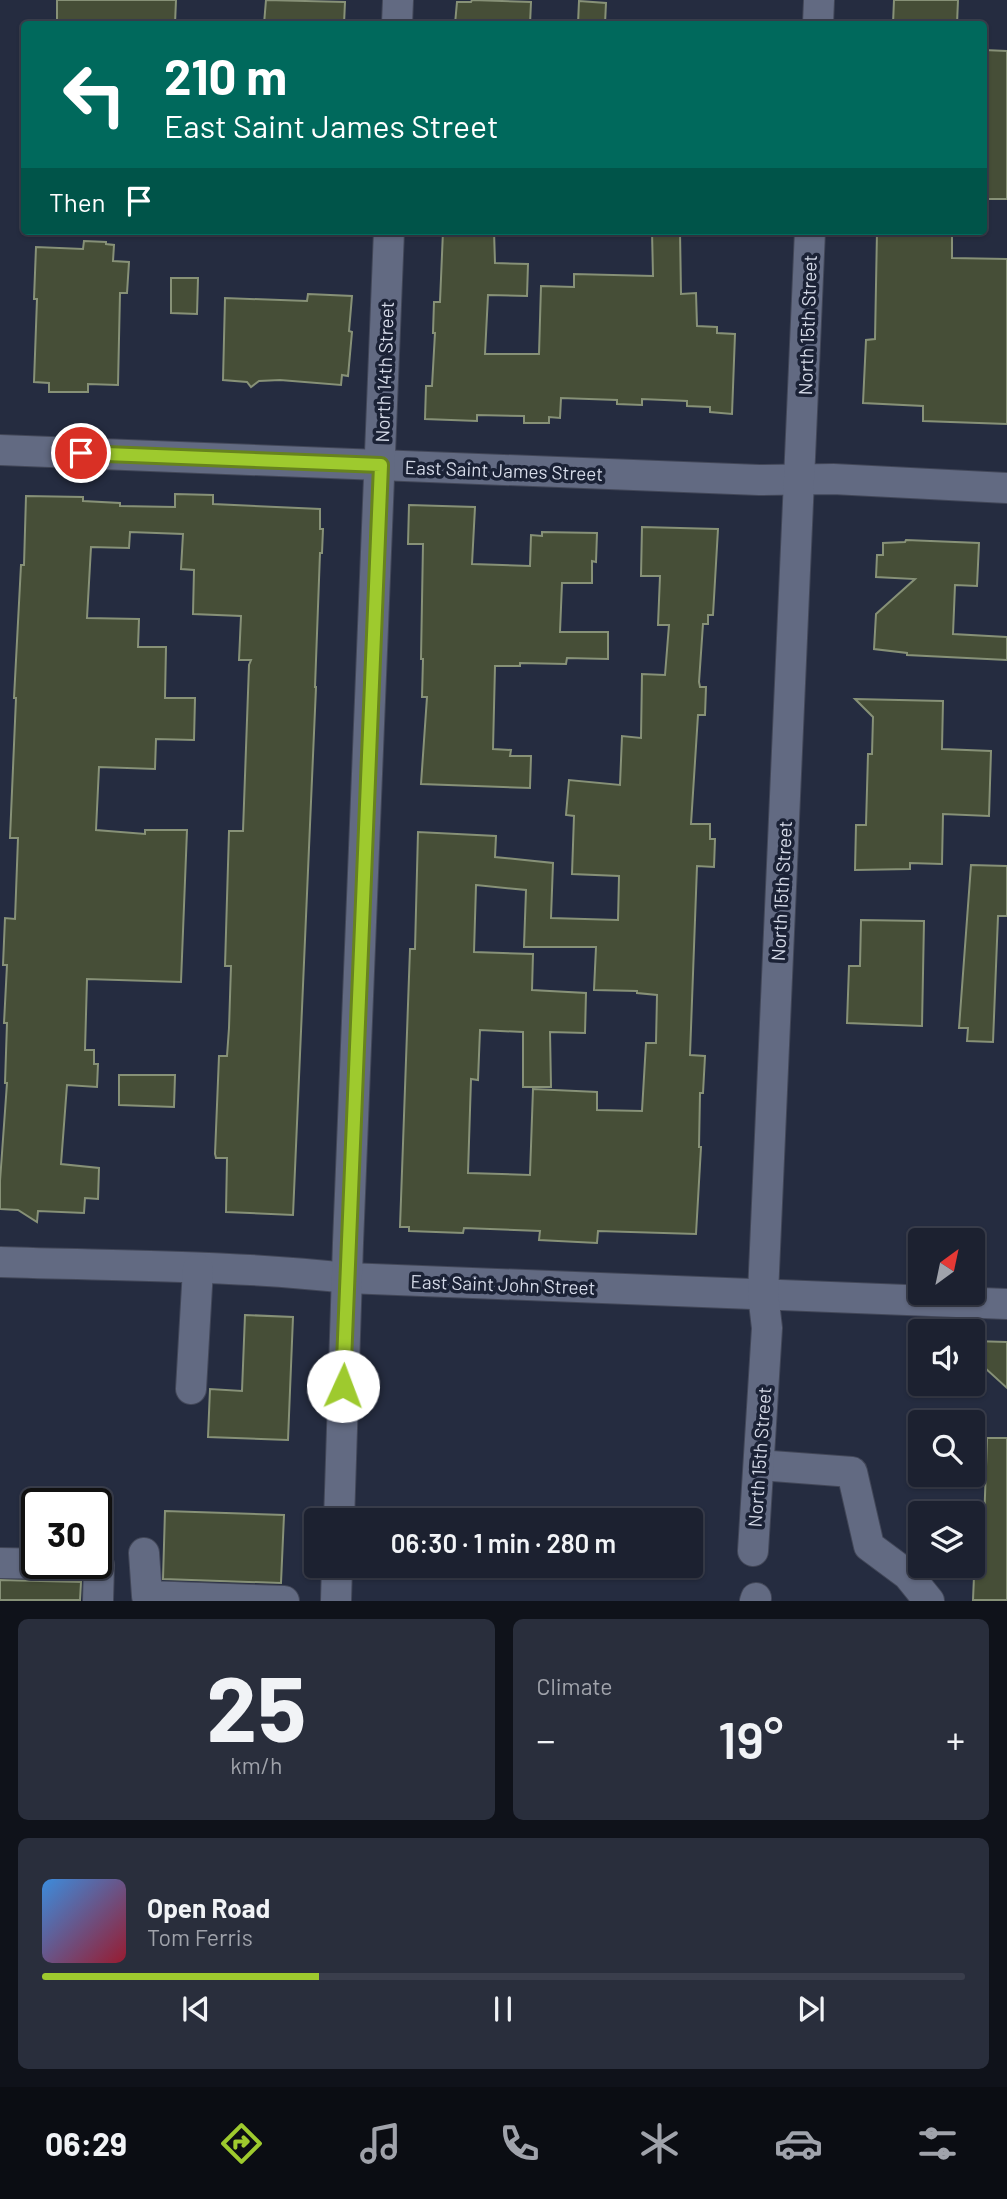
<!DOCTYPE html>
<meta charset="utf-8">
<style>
:root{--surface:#1c2130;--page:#292e3c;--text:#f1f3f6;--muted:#a0a3ab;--line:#3a3e4c;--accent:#9eca2e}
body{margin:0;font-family:Barlow,sans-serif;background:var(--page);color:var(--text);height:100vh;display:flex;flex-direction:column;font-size:26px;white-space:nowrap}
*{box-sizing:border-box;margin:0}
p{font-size:23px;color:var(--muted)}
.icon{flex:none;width:38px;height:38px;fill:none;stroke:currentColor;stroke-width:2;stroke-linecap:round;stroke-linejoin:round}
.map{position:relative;height:1601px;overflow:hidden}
.panel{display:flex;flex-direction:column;gap:18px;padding:18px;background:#0f121a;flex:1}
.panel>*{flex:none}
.banner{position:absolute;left:21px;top:21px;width:966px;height:214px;border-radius:7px;box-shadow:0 2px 5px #0004,0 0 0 2px var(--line);background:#00695c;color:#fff;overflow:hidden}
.needle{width:46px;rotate:33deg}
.fabs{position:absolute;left:908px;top:1228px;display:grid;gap:14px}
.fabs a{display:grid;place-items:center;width:77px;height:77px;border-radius:7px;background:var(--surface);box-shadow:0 2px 5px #0004,0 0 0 2px var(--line);font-size:35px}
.speed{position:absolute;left:21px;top:1488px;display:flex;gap:14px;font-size:35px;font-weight:700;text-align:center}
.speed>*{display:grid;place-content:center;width:91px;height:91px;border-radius:50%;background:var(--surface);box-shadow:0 2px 5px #0004,0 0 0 2px var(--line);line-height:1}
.speed .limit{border:4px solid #111;border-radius:10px;background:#fff;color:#111}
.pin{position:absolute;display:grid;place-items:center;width:60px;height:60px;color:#fff;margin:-30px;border:4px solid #fff;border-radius:50%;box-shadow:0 2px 7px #0007}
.me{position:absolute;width:77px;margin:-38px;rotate:2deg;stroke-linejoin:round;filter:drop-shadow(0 0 5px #0008)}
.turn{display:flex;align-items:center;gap:24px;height:147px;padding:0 28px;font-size:32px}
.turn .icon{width:91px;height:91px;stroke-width:2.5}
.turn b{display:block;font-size:49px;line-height:60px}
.then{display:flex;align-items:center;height:66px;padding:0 28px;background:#0003;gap:14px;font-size:26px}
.big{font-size:52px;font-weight:600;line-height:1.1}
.panel .tile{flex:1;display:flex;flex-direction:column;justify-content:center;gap:10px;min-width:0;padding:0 24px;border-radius:10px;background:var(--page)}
.panel .dial{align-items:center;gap:0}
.dial b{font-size:91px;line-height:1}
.song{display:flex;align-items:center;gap:21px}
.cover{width:84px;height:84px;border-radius:10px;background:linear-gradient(135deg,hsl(210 70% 55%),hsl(350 70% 35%))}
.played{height:7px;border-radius:4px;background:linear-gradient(90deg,var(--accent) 30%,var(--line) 30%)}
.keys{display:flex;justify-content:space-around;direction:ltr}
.heat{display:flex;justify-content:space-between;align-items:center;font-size:38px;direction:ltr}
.panel .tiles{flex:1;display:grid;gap:18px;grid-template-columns:1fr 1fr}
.tile:last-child{grid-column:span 2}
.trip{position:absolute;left:304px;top:1508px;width:399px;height:70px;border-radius:7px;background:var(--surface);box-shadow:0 2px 5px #0004,0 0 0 2px var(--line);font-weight:600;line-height:70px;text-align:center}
.dock{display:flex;height:112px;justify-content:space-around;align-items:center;background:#0b0d13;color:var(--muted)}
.dock .icon{width:49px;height:49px}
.dock .selected{color:var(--accent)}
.dock b{font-size:32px;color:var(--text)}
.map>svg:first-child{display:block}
</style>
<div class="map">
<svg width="1007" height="1601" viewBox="0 0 1007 1601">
<rect width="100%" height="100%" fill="#252c40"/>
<!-- building -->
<g fill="#464e37" stroke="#879177" stroke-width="2" fill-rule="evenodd">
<polygon points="57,0 176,0 175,24 57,24"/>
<polygon points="266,0 345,2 344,24 264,24"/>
<polygon points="472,0 531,2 530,24 455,24 457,2 471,2"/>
<polygon points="894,0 958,0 957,24 893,24"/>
<polygon points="579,1 606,3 605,24 578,24"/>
<polygon points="984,50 1007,51 1007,199 984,199"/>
<polygon points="443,231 494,231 495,263 528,264 527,296 488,295 485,354 539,354 541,286 574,287 574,274 653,276 652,231 680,231 681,294 696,293 697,326 717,327 717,333 735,334 732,414 710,412 710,407 687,406 687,401 642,399 642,405 617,404 617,400 561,398 560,418 549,417 549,423 524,423 524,416 477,415 477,421 425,419 426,386 432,386 435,333 433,333 434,302 440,302"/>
<polygon points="877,231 952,231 952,258 1007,259 1007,424 923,421 923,406 863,403 866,340 875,339"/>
<polygon points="84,241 106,242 106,244 114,245 113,261 129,262 127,293 120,293 118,385 88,384 88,392 49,392 49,383 34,382 37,299 34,299 36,247 83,249"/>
<polygon points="171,278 198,278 197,314 171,313"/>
<polygon points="308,294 352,296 349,331 352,332 348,376 342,375 341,385 280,380 259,381 251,387 247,382 223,380 225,298 307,301"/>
<polygon points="175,494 213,495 213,504 320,509 320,529 323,529 322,553 320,553 315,687 316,687 293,1215 226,1212 227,1158 216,1158 215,1154 219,1056 227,1056 229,1028 231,966 225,966 229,831 243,831 249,665 251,660 239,660 241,616 193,614 194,570 181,569 183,534 130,532 129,548 91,547 87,618 139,619 138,647 166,647 165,698 195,698 194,740 156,739 155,769 99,767 96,830 145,834 145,830 187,830 181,982 87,979 85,1050 94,1050 94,1064 98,1064 97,1087 67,1085 61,1164 99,1168 98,1199 85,1198 84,1213 38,1211 37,1222 18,1210 0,1209 0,1181 7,1083 5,1083 7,1023 4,1023 7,965 3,965 5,918 15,919 18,838 10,838 16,698 14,698 21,565 24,565 26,496 83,497 83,501 120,503 120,506 175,507"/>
<polygon points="409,505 475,507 472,564 530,566 531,535 542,536 542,532 597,533 596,562 592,561 592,583 562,583 560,632 608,632 608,659 567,658 566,664 520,663 520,666 495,666 493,749 511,750 510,756 531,756 530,788 421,784 427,697 422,697 423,659 421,659 423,544 408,544"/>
<path d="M 642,527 L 718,529 L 713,615 L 708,615 L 708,624 L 703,624 L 699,682 L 700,687 L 706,687 L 705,715 L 698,715 L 691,824 L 710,824 L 710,839 L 715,839 L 714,867 L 697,866 L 690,1055 L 705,1056 L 703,1093 L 700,1093 L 699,1147 L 701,1147 L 696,1234 L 598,1231 L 597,1243 L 539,1240 L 540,1231 L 464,1228 L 463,1233 L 409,1231 L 409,1227 L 400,1227 L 410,949 L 415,949 L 418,832 L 496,836 L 495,857 L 553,863 L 551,918 L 618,920 L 619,876 L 572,874 L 574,816 L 566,815 L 569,780 L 620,785 L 622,736 L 641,738 L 642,674 L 665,675 L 669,625 L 658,625 L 660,576 L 641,576 ZM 476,885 L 526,890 L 524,947 L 596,947 L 594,990 L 637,991 L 637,993 L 657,995 L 656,1043 L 646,1043 L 642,1111 L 597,1110 L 597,1092 L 533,1089 L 530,1175 L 468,1173 L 471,1079 L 478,1080 L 480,1030 L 523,1032 L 523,1087 L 551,1087 L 550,1032 L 585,1033 L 586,993 L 532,990 L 533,954 L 474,952 Z"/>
<polygon points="906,540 979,543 977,586 955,585 953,634 1007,637 1007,660 907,655 907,653 874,649 876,614 915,579 876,577 877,555 883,555 883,543 905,542"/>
<polygon points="855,699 943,701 942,749 991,751 989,816 943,814 942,864 910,863 910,869 855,870 856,825 866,825 868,754 872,754 873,717"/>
<polygon points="971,865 1007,866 1007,916 998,916 993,1042 967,1041 968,1028 959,1028"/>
<polygon points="861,920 924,921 922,1026 847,1023 849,966 860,966"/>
<polygon points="119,1075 175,1075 174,1107 119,1105"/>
<polygon points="245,1315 293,1317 288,1440 208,1437 210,1389 242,1391"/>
<polygon points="973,1341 1007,1342 1007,1388 973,1357"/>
<polygon points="987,1438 1007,1438 1007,1600 973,1600 975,1553 983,1553"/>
<polygon points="165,1511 284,1515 281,1583 163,1579"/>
<polygon points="0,1580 81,1582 80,1600 0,1600"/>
</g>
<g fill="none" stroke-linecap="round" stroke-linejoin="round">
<defs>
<g id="minor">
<polyline points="397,24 398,0"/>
<polyline points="818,24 819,0"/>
<polyline points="0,450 759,480 833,479 1007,488"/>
<path d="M 0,1262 C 115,1266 233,1265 347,1278 L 1007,1304"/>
<polyline points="191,1389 198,1269"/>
<polyline points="759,1465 852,1472 869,1546 908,1575 929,1601"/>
<polyline points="339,1521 348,1243 389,231"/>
<polyline points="753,1551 767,1328 763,1294 810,231"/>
<polyline points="144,1553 147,1596 284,1601"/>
<polyline points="0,1563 99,1565 98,1601"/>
<polyline points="336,1601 337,1566"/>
<polyline points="755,1601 756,1598"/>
</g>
</defs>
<!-- minor casing -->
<use href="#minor" stroke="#424758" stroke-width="32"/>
<!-- minor -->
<use href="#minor" stroke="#626a82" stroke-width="30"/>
</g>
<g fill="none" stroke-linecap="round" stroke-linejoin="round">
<defs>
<polyline id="route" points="81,453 381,465 343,1386"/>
</defs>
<!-- route casing -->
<use href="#route" stroke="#67831e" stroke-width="18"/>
<!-- route -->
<use href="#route" stroke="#9eca2e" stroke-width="12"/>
</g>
<g text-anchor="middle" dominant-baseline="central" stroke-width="7" stroke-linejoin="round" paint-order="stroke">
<!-- street labels -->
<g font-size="19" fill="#d5dae8" stroke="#1b2236">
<text transform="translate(807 325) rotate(-88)">North 15th Street</text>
<text transform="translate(384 372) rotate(-88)">North 14th Street</text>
<text transform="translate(504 470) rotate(2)">East Saint James Street</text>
<text transform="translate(781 891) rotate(-87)">North 15th Street</text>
<text transform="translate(503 1284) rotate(2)">East Saint John Street</text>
<text transform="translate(759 1457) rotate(-86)">North 15th Street</text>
</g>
</g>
</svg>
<div class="fabs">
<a><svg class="needle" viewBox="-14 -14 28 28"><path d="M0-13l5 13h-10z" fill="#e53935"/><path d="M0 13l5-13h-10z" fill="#a0a3ab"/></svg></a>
<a><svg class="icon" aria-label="sound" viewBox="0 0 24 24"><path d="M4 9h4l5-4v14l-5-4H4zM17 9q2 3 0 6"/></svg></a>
<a><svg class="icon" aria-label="search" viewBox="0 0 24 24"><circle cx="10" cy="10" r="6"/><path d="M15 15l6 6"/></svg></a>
<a><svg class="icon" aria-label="layers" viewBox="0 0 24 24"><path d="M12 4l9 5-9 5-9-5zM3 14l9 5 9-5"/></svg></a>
</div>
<div class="speed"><div class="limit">30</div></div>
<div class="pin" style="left:81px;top:453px;background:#d93025"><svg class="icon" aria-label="arrive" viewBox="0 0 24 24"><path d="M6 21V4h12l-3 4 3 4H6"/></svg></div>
<svg class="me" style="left:343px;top:1386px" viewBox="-20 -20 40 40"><circle r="19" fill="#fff"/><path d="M0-13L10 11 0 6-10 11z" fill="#9eca2e"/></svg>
<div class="trip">06:30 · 1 min · 280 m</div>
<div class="banner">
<div class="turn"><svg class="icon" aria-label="left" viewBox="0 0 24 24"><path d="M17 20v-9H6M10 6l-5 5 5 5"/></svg><div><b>210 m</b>East Saint James Street</div></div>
<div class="then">Then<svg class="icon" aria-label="arrive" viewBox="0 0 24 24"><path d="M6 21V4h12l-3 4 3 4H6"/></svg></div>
</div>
</div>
<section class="panel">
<div class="tiles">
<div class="tile dial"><b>25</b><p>km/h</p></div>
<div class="tile"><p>Climate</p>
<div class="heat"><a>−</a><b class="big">19°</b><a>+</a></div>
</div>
<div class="tile">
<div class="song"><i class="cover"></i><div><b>Open Road</b><p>Tom Ferris</p></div></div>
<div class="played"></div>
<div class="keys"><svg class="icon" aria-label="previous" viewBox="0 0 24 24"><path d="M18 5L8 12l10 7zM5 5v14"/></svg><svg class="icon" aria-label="pause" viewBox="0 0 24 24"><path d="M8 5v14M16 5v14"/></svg><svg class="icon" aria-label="next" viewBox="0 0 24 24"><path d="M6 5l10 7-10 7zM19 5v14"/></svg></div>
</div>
</div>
</section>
<nav class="dock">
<b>06:29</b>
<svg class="icon selected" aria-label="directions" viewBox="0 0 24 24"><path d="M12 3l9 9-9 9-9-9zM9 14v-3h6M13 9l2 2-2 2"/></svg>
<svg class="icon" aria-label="music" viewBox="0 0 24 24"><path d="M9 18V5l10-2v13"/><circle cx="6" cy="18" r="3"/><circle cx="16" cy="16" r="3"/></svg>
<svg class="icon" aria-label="phone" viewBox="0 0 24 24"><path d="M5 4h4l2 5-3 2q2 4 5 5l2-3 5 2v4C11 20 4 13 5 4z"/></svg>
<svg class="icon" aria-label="climate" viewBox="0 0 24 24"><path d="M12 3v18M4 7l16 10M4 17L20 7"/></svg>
<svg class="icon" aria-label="car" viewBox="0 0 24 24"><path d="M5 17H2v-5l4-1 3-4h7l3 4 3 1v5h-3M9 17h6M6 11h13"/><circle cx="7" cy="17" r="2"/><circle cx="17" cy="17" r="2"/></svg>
<svg class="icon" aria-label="filters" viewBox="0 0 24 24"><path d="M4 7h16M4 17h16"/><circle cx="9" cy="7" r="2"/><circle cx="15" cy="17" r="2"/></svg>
</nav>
